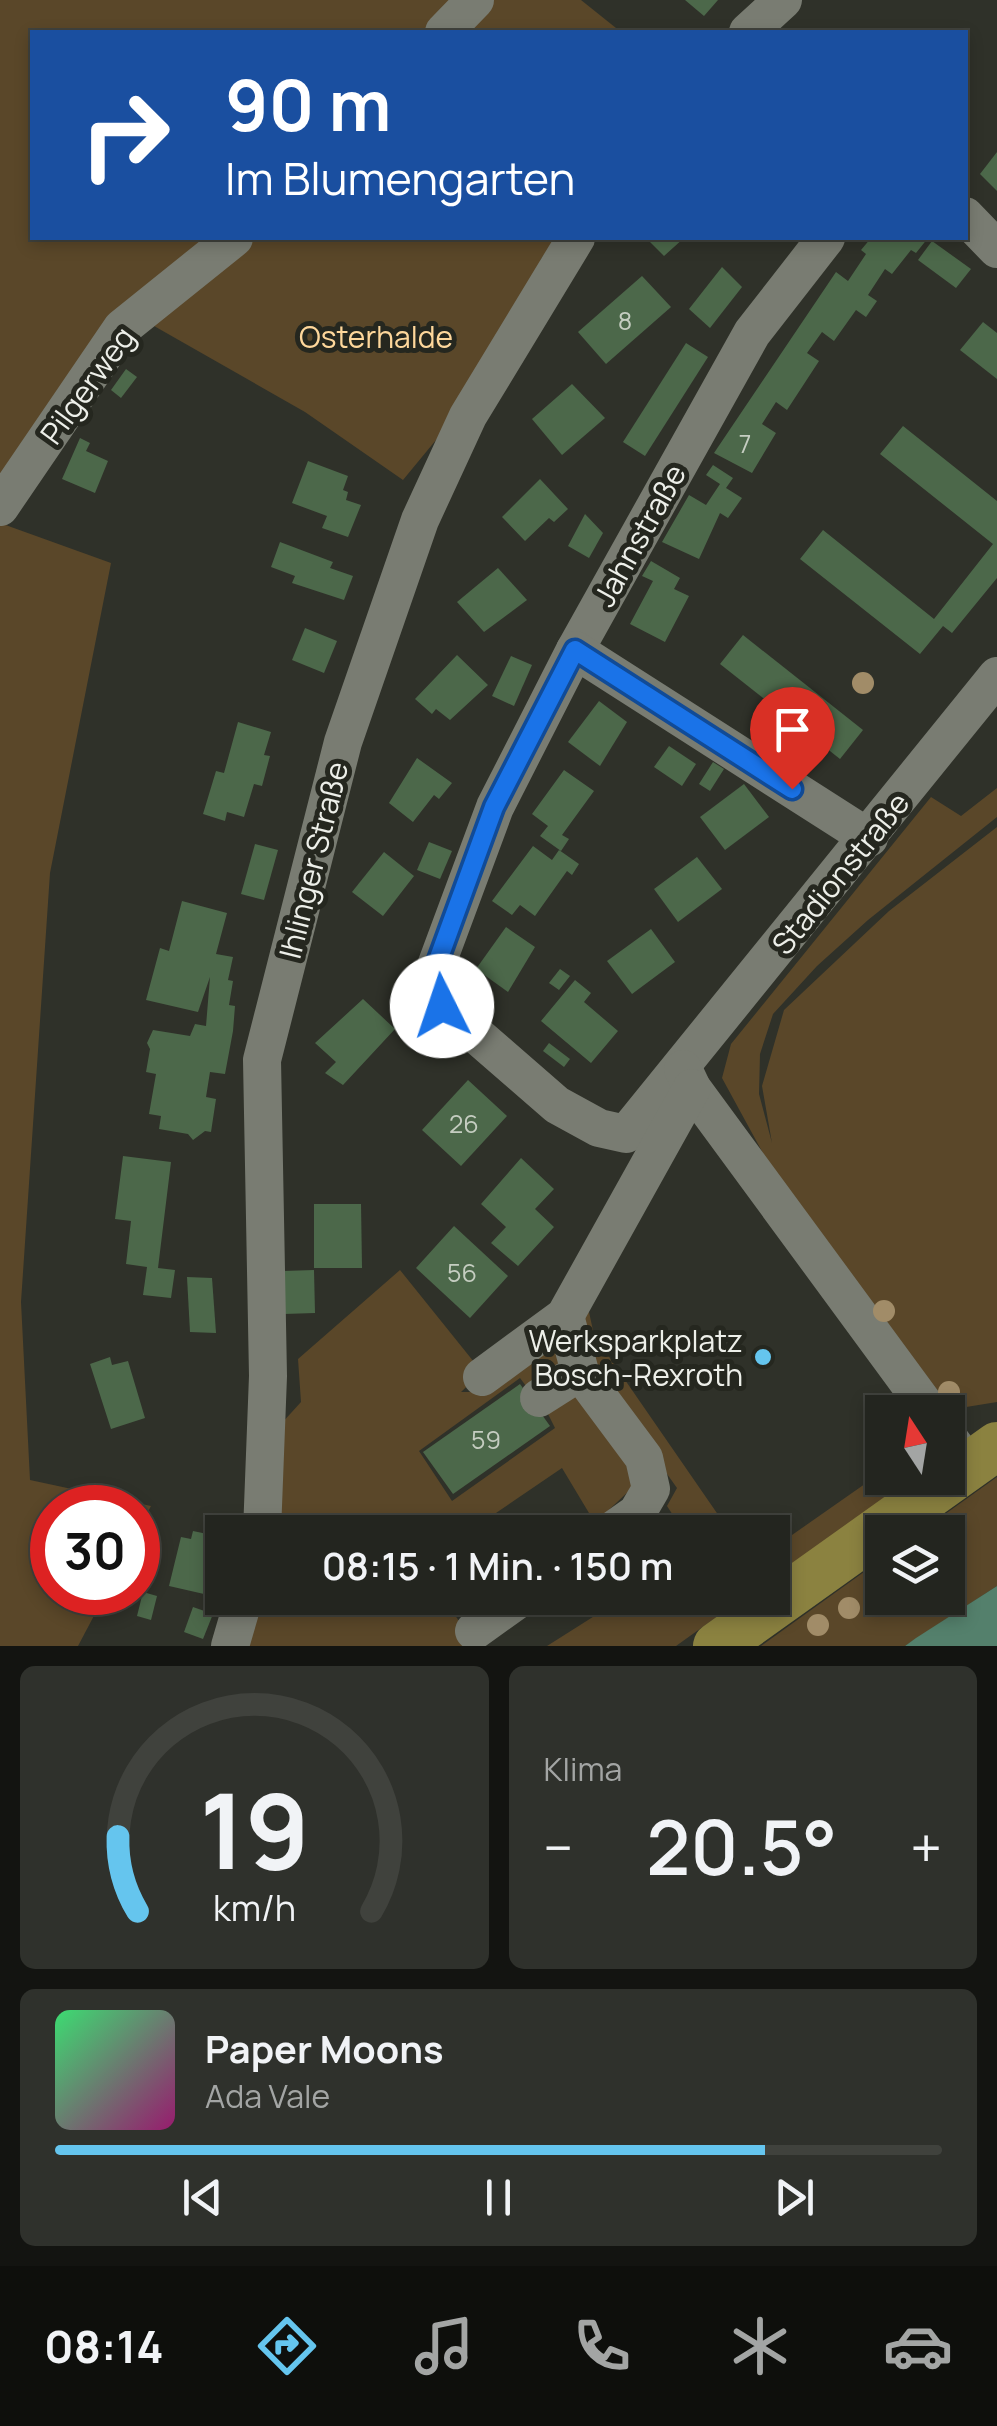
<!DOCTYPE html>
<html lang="de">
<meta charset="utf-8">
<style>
:root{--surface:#23251f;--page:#2f312c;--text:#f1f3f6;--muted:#a3a5a4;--line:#40423d;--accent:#65c5ee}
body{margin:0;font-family:Manrope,sans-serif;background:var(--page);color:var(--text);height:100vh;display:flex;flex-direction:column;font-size:38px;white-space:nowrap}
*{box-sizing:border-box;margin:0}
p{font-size:32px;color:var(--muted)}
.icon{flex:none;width:55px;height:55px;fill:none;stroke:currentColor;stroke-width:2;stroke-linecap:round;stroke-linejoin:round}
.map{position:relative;height:1646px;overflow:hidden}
.side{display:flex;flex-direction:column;gap:20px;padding:20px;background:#131411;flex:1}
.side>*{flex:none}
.top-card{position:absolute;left:30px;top:30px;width:938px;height:210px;border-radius:0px;box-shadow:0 5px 15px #0003,0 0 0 2px var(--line);background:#1a4fa0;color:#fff;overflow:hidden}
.needle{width:65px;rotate:348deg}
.buttons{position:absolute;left:865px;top:1395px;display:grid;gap:20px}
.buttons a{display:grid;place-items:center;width:100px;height:100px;border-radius:0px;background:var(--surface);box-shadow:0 5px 15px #0003,0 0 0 2px var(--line);font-size:50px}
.speed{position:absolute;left:30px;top:1485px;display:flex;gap:20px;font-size:50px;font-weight:700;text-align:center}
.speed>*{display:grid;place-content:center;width:130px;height:130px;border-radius:50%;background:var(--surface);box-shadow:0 5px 15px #0003,0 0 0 2px var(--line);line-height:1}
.speed .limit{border:15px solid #d22;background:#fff;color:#111}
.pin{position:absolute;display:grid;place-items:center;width:85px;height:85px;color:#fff;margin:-102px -42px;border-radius:50% 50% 50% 0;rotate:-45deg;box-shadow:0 0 10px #0007}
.pin .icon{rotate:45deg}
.me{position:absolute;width:110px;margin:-55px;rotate:356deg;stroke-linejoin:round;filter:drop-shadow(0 0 8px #0008)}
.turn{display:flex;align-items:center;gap:35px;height:210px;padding:0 30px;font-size:45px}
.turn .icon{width:130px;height:130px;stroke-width:2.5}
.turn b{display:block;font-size:70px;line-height:85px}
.big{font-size:75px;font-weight:600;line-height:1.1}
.side .tile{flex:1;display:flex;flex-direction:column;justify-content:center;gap:15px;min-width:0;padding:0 35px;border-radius:15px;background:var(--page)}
.side .dial{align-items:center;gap:0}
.dial svg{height:260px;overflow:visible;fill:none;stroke:var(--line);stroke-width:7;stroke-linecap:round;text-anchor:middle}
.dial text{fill:var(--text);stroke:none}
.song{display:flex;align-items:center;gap:30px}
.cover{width:120px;height:120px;border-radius:15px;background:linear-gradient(135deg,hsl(140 70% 55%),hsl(320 70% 35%))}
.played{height:10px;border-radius:5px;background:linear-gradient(90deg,var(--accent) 80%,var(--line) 80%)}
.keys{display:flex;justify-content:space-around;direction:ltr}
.heat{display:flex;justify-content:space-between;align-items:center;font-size:55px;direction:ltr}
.side .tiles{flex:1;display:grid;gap:20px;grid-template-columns:1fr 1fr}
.tile:last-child{grid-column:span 2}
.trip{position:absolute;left:205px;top:1515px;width:585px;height:100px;border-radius:0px;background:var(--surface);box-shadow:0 5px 15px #0003,0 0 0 2px var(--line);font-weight:600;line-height:100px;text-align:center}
.menu{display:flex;height:160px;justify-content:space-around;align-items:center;background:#0e0f0c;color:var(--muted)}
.menu .icon{width:70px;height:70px}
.menu .selected{color:var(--accent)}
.menu b{font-size:45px;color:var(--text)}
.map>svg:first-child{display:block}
</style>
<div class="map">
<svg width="997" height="1646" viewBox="0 0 997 1646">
<rect width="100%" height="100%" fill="#2f3129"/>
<!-- green -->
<g fill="#5a4729">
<polygon points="0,0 581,0 621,32 32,32 32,238 557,238 541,259 506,355 403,480 305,412 140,318 0,499"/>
<polygon points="0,523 111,563 50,873 21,1302 30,1480 151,1506 138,1531 138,1508 52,1508 52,1592 106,1593 78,1646 0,1646"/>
<polygon points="997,788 997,817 868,920 817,966 773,1014 760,1054 759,1094 772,1143 762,1086 784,1010 889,911 997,827 997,1402 954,1409 941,1404 783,1190 722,1078 731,1044 931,797 961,816"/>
<polygon points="400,1270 482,1372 461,1392 479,1392 549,1341 568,1363 526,1386 520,1378 419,1451 452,1501 555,1428 546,1410 583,1390 626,1461 632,1488 595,1523 562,1468 468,1532 271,1532 281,1424 301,1402 298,1359"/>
<polygon points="589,1312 594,1335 730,1532 684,1532 667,1506 677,1488 584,1357 583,1315"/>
<polygon points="882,1472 882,1478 915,1478 773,1577 772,1549"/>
<polygon points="997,1477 997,1586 905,1646 761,1646 882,1559 882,1598 948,1598 948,1532 920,1532"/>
<polygon points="253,1598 444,1598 475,1646 238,1646"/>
<polygon points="586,1598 743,1598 676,1646 547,1646 596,1615"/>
</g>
<!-- water -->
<polygon fill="#54806c" points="997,1586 997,1646 905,1646 916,1638"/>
<!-- building -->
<g fill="#4c684a">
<polygon points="685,0 718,0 704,16"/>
<polygon points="997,152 997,191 980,174"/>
<polygon points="646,238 684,238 664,256"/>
<polygon points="871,238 928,238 916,253 911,250 892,274 885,269 868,295 877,301 866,317 856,310 834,341 822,332 807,353 819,361 787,410 776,402 762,424 776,433 752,473 714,453 836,272 848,281 866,254 861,250"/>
<polygon points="932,241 971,269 956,288 918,260"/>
<polygon points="722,267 742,287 710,328 689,309"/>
<polygon points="642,276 671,307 606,364 578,332"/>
<polygon points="983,322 997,333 997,379 960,350"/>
<polygon points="686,343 708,357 645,456 623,442"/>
<polygon points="126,369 137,377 121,398 111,390"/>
<polygon points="572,384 605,418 562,455 532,419"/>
<polygon points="903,426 997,501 997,578 952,633 943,626 920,654 800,559 823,530 934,619 993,544 880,454"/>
<polygon points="80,438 90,443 86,451 108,461 95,493 62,479"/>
<polygon points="308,461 348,476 343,490 348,492 346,500 361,505 348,537 322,528 327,516 292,503"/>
<polygon points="713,465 733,478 726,488 742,498 728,518 720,513 699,559 662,542 689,495 706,505 720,484 706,475"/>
<polygon points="540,479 568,509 554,522 549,518 525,541 502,517"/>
<polygon points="585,514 603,533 589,558 568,546"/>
<polygon points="280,542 333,562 330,568 353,576 344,600 292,583 295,576 271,567"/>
<polygon points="651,561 680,578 674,589 689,596 665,642 630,624 653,581 642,576"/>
<polygon points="498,568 527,600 484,632 457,602"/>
<polygon points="305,628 337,641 324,673 292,660"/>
<polygon points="743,635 863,730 840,759 720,664"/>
<polygon points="457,655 488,685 450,720 436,709 432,714 415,699"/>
<polygon points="511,656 532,665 514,706 492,696"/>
<polygon points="599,701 627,722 600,766 568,742"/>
<polygon points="238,722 271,732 264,755 270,756 262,786 254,784 244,817 227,812 225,821 203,814 216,771 224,773"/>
<polygon points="669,746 696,764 682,786 654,767"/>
<polygon points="417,758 452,783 439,799 434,795 413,822 389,803"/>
<polygon points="713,762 724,769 710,791 699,784"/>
<polygon points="564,770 594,791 562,835 569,839 561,851 540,836 548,826 532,814"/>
<polygon points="744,784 769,817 725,850 700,817"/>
<polygon points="429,842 452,851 440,879 417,870"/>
<polygon points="255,844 278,850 264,900 241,894"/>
<polygon points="533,846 552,860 559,850 579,864 572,875 567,871 535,916 520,905 512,915 492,901"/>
<polygon points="384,852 414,876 383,916 352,892"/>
<polygon points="697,857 722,889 678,922 654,889"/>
<polygon points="182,901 227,913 216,954 233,957 228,980 233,981 229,1005 235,1006 233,1031 225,1074 210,1072 206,1097 216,1099 211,1132 205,1131 193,1140 188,1134 159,1129 161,1116 149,1114 156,1074 146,1072 150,1049 147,1043 153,1030 190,1036 195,1024 206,1026 210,977 198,1012 146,1000 160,948 169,951"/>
<polygon points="506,927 535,947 508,992 476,969"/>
<polygon points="651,929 675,962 632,994 607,961"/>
<polygon points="560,969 570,976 559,990 549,983"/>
<polygon points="575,980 591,993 584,1002 618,1031 591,1063 541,1021"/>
<polygon points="363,999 395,1029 343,1085 325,1073 336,1062 315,1043"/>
<polygon points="413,1003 446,1032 426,1054 393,1025"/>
<polygon points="549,1043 570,1059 564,1067 543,1051"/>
<polygon points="468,1080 507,1116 461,1166 422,1130"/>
<polygon points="123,1156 171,1162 158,1268 175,1270 171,1298 143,1295 147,1267 126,1264 131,1221 115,1219"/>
<polygon points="521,1158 554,1189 535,1209 554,1227 518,1266 491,1243 506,1227 481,1204"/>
<polygon points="314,1204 361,1204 362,1268 314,1268"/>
<polygon points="454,1226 508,1276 470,1318 416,1268"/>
<polygon points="314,1270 315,1313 284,1314 283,1271"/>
<polygon points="187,1277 212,1278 216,1333 190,1332"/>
<polygon points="110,1357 112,1365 128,1361 145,1418 111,1429 90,1364"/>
<polygon points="520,1384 550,1426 453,1494 423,1452"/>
<polygon points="193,1531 217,1536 204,1594 169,1586 181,1537 191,1539"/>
<polygon points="143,1592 157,1596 151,1620 137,1616"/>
<polygon points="193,1607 213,1614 203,1639 184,1632"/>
</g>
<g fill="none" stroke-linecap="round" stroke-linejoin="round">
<!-- minor -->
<g stroke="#797c72" stroke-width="38">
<polyline points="444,32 475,0"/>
<polyline points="748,32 783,0"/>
<polyline points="965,216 997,249"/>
<polyline points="826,238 752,333 575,650 495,807 433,974 443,1006 557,1105 599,1128 626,1134 997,676"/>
<polyline points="0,507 122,328 234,238"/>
<polyline points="575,650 869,838"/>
<polyline points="683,1069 692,1088 930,1412"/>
<polyline points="565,1316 580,1372 644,1458 651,1489 637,1513 610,1532"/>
<polyline points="482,1377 565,1316 692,1088"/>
<polyline points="539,1398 580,1372"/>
<polyline points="948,1437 969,1466"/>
<polyline points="262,1532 268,1376 262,1060 343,742 420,520 468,416 576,238"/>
<polyline points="474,1631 520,1598"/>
<polyline points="230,1646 244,1598"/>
</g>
<!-- major -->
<polyline stroke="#8b8240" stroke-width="48" points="717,1646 997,1446"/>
</g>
<!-- trees -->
<g fill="#a18c68">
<circle cx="863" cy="683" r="11"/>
<circle cx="884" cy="1311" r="11"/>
<circle cx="949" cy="1392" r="11"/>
<circle cx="849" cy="1608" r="11"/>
<circle cx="818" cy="1625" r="11"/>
</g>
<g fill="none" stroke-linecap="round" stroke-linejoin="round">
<defs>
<polyline id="route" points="442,1006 433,974 494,807 575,650 792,789"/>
</defs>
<!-- route casing -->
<use href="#route" stroke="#114b97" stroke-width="25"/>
<!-- route -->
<use href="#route" stroke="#1a73e8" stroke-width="18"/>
</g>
<!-- markers -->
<circle fill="#65c5ee" stroke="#25271f" stroke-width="4" cx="763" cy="1357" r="10"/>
<g text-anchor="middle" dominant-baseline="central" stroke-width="10" stroke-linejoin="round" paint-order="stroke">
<!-- number labels -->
<g font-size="25" fill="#c5cdc1">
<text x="625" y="320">8</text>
<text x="745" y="443">7</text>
<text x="464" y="1123">26</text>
<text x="462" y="1272">56</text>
<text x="486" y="1439">59</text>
</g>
<!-- park labels -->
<g font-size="30" fill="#fed79b" stroke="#25271f">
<text x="376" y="336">Osterhalde</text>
</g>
<!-- street labels -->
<g font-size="30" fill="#edefe9" stroke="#25271f">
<text transform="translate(87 385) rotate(-54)">Pilgerweg</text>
<text transform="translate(639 535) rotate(-61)">Jahnstraße</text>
<text transform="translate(313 860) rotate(-76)">Ihlinger Straße</text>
<text transform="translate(840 873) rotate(-51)">Stadionstraße</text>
</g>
<!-- poi labels -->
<g font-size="30" fill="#edefe9" stroke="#25271f" text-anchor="end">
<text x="743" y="1340">Werksparkplatz<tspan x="743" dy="34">Bosch-Rexroth</tspan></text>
</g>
</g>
</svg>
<div class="buttons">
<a><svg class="needle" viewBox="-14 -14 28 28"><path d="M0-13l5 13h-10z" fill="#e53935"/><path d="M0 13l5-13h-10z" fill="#a3a5a4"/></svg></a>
<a><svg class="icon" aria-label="layers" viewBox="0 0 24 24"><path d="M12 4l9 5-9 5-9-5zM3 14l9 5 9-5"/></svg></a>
</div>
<div class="speed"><div class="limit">30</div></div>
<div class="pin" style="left:792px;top:789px;background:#d93025"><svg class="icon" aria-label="arrive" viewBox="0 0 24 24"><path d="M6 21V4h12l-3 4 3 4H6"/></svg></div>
<svg class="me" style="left:442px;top:1006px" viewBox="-20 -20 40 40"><circle r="19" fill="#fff"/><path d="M0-13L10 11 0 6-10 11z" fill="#1a73e8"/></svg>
<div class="trip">08:15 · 1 Min. · 150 m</div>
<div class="top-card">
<div class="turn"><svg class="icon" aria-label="right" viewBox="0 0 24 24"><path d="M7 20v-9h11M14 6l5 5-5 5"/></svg><div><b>90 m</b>Im Blumengarten</div></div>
</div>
</div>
<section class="side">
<div class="tiles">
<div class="tile dial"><svg viewBox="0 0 100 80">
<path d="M14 69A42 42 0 1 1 86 69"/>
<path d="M14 69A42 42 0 0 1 8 46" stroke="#65c5ee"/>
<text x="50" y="56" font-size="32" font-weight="700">19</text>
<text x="50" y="72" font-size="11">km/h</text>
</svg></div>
<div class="tile"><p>Klima</p>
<div class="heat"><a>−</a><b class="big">20.5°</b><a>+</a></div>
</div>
<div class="tile">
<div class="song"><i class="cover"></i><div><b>Paper Moons</b><p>Ada Vale</p></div></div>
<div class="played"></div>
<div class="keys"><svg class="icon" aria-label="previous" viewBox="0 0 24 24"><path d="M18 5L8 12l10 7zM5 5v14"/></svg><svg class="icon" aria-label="pause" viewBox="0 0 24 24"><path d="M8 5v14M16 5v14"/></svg><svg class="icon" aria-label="next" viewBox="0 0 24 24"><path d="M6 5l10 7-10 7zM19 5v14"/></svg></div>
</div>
</div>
</section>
<nav class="menu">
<b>08:14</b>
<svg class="icon selected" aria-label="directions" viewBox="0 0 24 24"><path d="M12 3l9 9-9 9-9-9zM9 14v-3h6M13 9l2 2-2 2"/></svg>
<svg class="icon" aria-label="music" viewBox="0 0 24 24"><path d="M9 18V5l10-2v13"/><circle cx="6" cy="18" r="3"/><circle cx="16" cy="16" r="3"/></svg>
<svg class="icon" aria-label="phone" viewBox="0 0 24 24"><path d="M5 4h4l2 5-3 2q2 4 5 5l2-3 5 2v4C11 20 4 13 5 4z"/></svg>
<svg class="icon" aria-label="climate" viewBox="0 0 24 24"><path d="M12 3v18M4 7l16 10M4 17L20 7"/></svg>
<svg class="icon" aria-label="car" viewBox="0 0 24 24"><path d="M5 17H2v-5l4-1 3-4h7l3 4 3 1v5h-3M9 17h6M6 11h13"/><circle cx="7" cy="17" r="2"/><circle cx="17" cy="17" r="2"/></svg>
</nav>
